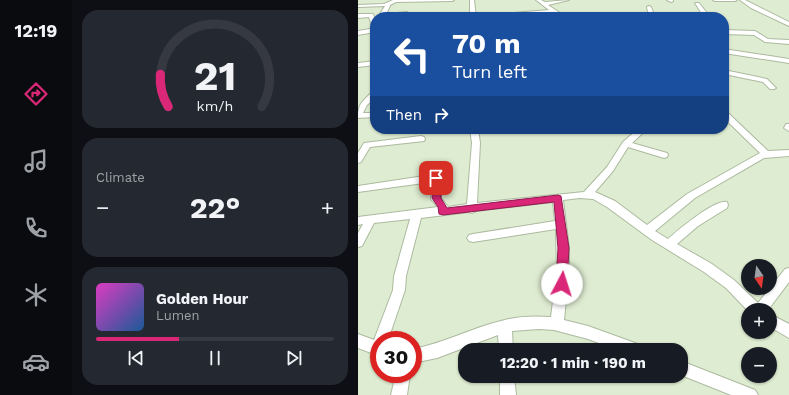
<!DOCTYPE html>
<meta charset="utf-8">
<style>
:root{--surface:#171b24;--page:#242831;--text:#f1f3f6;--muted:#9ea1a6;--line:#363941;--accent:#db2777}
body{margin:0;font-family:"Work Sans",sans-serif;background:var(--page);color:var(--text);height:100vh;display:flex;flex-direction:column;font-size:15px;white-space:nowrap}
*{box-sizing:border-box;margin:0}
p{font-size:13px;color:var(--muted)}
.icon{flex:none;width:22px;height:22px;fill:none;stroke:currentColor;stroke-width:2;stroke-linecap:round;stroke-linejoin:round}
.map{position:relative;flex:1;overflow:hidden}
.sheet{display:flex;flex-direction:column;gap:10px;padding:10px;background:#0d0f14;width:286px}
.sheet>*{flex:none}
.banner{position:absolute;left:12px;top:12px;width:359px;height:122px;border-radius:16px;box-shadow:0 1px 3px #0004;background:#1a4fa0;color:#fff;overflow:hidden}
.needle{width:26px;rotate:167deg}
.tools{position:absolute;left:383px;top:259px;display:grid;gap:8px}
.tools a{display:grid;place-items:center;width:36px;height:36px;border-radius:50%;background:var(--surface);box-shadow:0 1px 3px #0004;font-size:20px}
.speed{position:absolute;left:12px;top:331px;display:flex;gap:8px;font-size:20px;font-weight:700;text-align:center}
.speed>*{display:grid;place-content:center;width:52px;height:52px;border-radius:50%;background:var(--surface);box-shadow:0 1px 3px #0004;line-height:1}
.speed .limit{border:6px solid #d22;background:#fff;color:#111}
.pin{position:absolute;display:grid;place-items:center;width:34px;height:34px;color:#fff;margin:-17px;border-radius:8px;box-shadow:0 2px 6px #0006}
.me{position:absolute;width:44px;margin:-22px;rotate:5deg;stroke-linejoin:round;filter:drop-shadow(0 0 3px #0008)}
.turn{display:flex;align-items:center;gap:14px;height:84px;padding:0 16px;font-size:18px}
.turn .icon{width:52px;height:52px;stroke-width:2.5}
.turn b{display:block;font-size:28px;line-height:34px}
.then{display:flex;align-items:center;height:38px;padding:0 16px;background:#0003;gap:8px;font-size:15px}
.big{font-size:30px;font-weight:700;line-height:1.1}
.sheet .widget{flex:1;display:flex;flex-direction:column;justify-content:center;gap:6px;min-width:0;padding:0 14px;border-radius:16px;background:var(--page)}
.sheet .dial{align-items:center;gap:0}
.dial svg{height:104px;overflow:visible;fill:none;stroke:var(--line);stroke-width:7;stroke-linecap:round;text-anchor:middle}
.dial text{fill:var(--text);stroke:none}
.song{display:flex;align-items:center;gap:12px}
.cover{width:48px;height:48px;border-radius:6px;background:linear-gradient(135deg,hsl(310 70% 55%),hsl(210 70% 35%))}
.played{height:4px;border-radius:2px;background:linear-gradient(90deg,var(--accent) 35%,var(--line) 35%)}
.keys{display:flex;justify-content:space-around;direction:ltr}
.heat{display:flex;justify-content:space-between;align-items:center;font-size:22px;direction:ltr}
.trip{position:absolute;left:100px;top:343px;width:230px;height:40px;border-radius:16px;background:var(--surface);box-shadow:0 1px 3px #0004;font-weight:700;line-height:40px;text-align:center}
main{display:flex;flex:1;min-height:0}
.tabs{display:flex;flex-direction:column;width:72px;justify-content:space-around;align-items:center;background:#090b0e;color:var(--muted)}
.tabs .icon{width:28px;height:28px}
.tabs .on{color:var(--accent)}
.tabs b{font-size:18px;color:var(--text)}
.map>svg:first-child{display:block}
</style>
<main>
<nav class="tabs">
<b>12:19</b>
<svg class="icon on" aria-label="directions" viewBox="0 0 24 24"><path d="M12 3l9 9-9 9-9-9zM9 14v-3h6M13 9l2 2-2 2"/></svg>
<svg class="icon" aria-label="music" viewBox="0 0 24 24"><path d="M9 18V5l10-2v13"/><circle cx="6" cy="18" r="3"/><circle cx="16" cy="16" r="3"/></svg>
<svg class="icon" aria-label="phone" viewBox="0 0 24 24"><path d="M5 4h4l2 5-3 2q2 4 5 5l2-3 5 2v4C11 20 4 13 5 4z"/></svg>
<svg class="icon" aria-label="climate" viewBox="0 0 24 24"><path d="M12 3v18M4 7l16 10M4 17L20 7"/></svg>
<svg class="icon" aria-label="car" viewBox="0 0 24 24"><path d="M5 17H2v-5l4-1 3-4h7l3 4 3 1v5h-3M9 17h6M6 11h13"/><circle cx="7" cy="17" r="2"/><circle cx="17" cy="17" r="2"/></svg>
</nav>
<section class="sheet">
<div class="widget dial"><svg viewBox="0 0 100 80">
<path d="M14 69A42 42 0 1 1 86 69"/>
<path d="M14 69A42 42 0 0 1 8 44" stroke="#db2777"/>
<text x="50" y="56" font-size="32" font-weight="700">21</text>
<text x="50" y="72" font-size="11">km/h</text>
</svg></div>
<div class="widget"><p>Climate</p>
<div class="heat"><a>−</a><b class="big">22°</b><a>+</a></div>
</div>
<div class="widget">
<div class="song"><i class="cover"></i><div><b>Golden Hour</b><p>Lumen</p></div></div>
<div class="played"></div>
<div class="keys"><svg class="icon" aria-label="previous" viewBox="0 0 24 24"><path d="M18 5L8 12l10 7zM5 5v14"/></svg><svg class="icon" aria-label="pause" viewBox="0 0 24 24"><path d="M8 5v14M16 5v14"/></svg><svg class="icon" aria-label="next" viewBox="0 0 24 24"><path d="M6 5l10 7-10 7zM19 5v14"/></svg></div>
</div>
</section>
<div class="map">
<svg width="431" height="395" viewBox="0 0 431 395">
<rect width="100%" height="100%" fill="#deecd1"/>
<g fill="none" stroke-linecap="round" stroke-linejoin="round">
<defs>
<g id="minor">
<polygon points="35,0 96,0 94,1 38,2 32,5 32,6 28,14 49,12 54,15 67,15 67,17 50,17 48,16 24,17 22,14 27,6 0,7 0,5 26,4"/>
<polygon points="112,0 116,0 118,17 112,17"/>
<polygon points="178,0 183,0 187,2 211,0 190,5 208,17 202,17 195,12 147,17 128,17 131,15 191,10"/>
<polygon points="309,0 315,0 315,1 313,2"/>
<polygon points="355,0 379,0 377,1 357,1"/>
<polygon points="382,0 387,0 431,22 431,26 393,8"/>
<polygon points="337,3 341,3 352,17 346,17"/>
<polygon points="291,6 293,7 297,17 291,17 289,7"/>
<polygon points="0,14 15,14 17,19 17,28 14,26 11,17 0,18"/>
<polygon points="17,28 17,32 0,35 0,31"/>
<polygon points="366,30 397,31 410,39 431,40 431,44 407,42 396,35 366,34"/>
<polygon points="366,49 431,59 431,63 366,53"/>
<polygon points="17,61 17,65 0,67 0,63"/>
<polygon points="366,70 409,79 418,88 416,89 412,89 405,82 366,74"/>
<path d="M 14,92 L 17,92 L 17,98 L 9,105 L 5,113 L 17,113 L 17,117 L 0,118 C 0,104 4,102 14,92 Z"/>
<path d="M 366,112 L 369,112 L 410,151 L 431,150 L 431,156 L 406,158 L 337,198 L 297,231 L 310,239 C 320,230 357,199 369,202 L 370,205 L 369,208 L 340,226 L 319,244 L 354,264 L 376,280 L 400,303 L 427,269 L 431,268 L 431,282 L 410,310 L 390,311 L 368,288 L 346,272 L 294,240 L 249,207 L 235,199 L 222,198 L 205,200 L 211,248 L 211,270 L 206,320 L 230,326 L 277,343 L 282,345 L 284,350 L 260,350 L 230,339 L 196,330 L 181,329 L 154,331 L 155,350 L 141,350 L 140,335 L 79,358 L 55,363 L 55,349 C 87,343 115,327 147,320 C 162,316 178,316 193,317 L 199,270 L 198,229 L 115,242 L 111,241 L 109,238 L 111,235 L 115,234 L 197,221 L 195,202 L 118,211 L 114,213 L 111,212 L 63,218 L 48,276 L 47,290 L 30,340 L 21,340 L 21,356 L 0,348 L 0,334 L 16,340 L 35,290 L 36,276 L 52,219 L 16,223 L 4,246 L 0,247 L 0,233 L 5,224 L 0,225 L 0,217 L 80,207 L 73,199 L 73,182 L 0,192 L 0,186 L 73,175 L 73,170 L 78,167 L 83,170 L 83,198 L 90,207 L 109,204 L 114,143 L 112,129 L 120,129 L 122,143 L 119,203 L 226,192 L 249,167 L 265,142 L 280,129 L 289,129 L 274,143 L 309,153 L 310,155 L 309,157 L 306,158 L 270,147 L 255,171 L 237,192 L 257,201 L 289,225 L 329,194 L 402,153 L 366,118 Z"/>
<polygon points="428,124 431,124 431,131 426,128"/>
<polygon points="63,136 66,137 67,139 66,141 12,147 3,162 0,163 0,153 6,143"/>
<polygon points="412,314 431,324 431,338 412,327"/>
<polygon points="323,361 397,390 400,395 373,395 323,375"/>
<polygon points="38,374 52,374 49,395 33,395"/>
<polygon points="142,376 156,376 158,395 142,395"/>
</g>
</defs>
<!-- minor casing -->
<use href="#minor" stroke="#acba9f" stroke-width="2"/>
<!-- minor -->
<use href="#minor" fill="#fff" fill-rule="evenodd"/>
</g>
<!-- route -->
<polygon fill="#db2777" stroke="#8e194d" points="75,176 78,176 83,178 83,198 89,208 200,195 203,196 211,248 209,284 208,287 204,289 200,287 198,284 200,248 196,202 85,215 81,214 80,207 74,198"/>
</svg>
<div class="tools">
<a><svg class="needle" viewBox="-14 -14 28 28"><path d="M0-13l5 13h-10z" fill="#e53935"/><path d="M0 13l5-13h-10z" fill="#9ea1a6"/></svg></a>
<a>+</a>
<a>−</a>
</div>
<div class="speed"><div class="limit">30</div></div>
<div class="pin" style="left:78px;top:178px;background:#d93025"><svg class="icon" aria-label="arrive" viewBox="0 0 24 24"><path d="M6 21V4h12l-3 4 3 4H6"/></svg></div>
<svg class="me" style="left:204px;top:284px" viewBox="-20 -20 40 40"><circle r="19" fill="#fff"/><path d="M0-13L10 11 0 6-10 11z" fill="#db2777"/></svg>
<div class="trip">12:20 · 1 min · 190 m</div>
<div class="banner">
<div class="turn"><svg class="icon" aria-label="left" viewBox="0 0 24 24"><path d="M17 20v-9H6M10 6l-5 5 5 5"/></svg><div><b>70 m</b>Turn left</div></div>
<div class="then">Then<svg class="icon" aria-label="right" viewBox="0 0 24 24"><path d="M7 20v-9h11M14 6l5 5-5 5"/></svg></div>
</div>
</div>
</main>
